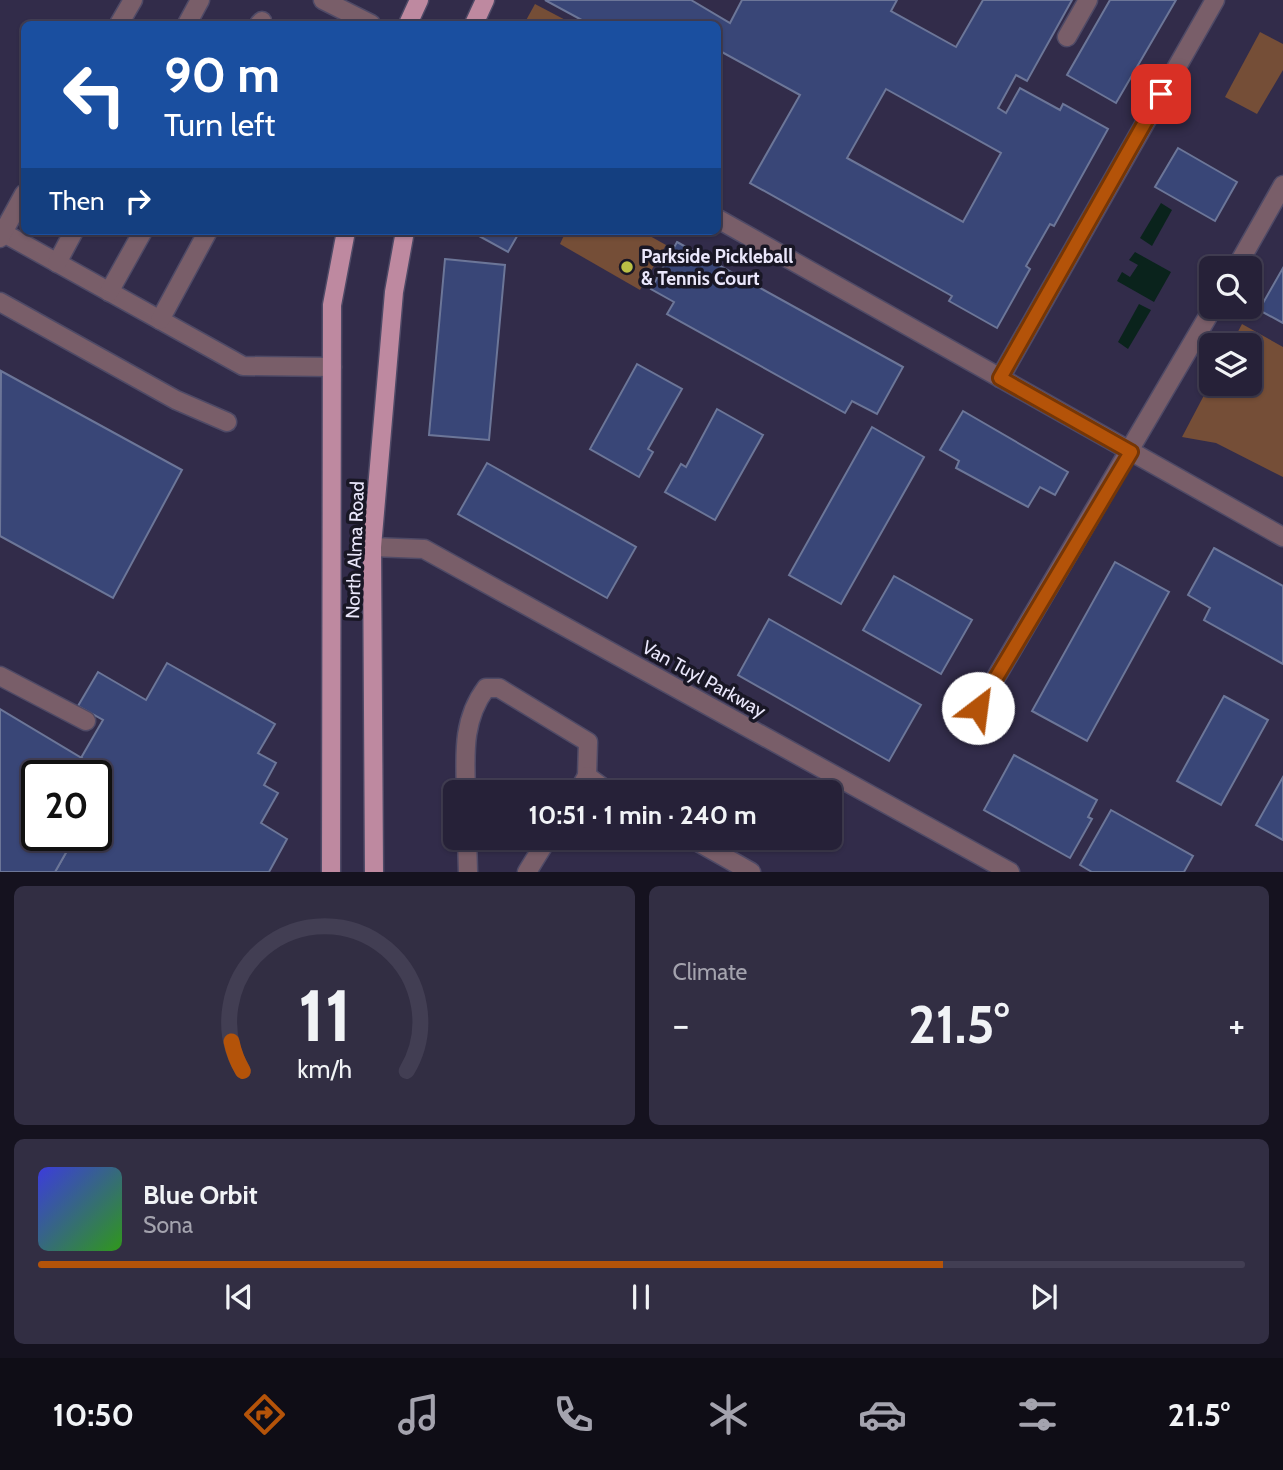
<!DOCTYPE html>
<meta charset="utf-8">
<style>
:root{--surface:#262138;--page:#322e43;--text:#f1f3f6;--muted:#a4a3ae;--line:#423e53;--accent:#b45309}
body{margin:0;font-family:Cabin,sans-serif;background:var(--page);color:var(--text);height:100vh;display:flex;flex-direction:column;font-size:26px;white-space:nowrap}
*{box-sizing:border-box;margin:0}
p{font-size:23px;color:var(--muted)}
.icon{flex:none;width:38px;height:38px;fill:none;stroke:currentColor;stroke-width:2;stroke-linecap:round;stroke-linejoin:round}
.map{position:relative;height:872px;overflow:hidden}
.panel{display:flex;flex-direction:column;gap:14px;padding:14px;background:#15121f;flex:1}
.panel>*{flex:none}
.banner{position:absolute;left:21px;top:21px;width:700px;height:214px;border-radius:10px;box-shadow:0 2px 5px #0004,0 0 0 2px var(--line);background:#1a4fa0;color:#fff;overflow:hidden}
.controls{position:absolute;left:1199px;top:256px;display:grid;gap:14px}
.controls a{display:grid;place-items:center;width:63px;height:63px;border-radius:10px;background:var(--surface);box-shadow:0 2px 5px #0004,0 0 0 2px var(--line);font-size:35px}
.speed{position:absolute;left:21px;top:760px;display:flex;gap:14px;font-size:35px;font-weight:700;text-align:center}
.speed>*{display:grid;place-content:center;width:91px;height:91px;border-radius:50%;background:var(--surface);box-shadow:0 2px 5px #0004,0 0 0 2px var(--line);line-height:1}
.speed .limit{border:4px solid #111;border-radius:10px;background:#fff;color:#111}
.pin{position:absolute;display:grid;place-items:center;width:60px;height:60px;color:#fff;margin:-30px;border-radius:14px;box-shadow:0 4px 10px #0006}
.me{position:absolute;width:77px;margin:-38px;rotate:30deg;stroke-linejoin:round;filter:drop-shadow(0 0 5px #0008)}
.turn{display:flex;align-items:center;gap:24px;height:147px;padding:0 28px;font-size:32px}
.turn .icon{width:91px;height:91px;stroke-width:2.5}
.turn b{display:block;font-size:49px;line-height:60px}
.then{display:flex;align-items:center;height:66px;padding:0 28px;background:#0003;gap:14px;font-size:26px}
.big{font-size:52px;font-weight:800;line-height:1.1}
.panel .tile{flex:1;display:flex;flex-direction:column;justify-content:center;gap:10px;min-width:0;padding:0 24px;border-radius:10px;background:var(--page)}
.panel .dial{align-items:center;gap:0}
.dial svg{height:182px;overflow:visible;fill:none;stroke:var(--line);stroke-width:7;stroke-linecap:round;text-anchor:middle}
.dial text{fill:var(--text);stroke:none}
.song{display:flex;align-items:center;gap:21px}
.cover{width:84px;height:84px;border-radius:10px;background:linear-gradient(135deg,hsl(240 70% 55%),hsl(110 70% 35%))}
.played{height:7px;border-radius:4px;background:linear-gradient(90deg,var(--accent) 75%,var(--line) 75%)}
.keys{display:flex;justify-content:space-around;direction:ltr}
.heat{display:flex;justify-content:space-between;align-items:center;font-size:38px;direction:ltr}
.panel .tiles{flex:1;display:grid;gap:14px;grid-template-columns:1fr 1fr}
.tile:last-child{grid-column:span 2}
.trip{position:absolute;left:443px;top:780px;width:399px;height:70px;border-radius:10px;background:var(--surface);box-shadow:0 2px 5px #0004,0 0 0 2px var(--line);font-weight:800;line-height:70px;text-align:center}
.menu{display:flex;height:112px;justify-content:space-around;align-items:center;background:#0f0d16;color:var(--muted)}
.menu .icon{width:49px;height:49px}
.menu .on{color:var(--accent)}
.menu b{font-size:32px;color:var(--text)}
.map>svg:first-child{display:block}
</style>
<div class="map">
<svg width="1283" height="872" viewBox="0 0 1283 872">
<rect width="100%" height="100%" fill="#322c4a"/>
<!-- green -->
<g fill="#754e37">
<polygon points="535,4 573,24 524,24"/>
<polygon points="1260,32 1283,44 1283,70 1257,114 1225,97"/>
<polygon points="566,231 641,231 666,245 640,290 560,244"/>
<polygon points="1242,324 1283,347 1283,477 1216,443 1182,437 1211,382 1250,383 1250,345 1231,345"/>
</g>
<!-- water -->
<g fill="#0a231c">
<polygon points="1161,203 1172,210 1152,246 1140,238"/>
<polygon points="1135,252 1171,272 1154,302 1117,281 1122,272 1130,277 1138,265 1129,260"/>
<polygon points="1139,304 1151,310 1128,349 1118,342"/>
</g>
<!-- building -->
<g fill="#394677" stroke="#6c7698" stroke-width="2" fill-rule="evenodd">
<path d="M 545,0 L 691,0 L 730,23 L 742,0 L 897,0 L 891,11 L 956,47 L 983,0 L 1072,0 L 1027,81 L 1016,75 L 998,108 L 1006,113 L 1020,88 L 1060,110 L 1063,104 L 1108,129 L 1054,226 L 1050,224 L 1026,266 L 1030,269 L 997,328 L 949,301 L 952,296 L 750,183 L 800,95 L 720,51 L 718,56 L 718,24 L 589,24 ZM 886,89 L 1001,153 L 963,222 L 847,158 Z"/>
<polygon points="1110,0 1176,0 1116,103 1067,75"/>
<polygon points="1178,148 1237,182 1215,221 1155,187"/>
<polygon points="470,231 520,231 508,252"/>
<polygon points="677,242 903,367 877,414 852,401 845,413 667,314 674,302 651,289"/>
<polygon points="445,259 505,265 489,440 429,435"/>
<polygon points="1283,268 1283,323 1259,310"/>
<polygon points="637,364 682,389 648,449 653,452 639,477 590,449"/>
<polygon points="1,371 182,470 113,598 0,536"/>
<polygon points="717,409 763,435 715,520 665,492 681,464 686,467"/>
<polygon points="963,411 1068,472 1055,495 1040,487 1028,507 956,468 959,461 940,450"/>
<polygon points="872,427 924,457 841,604 789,575"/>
<polygon points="487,463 636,547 607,598 458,514"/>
<polygon points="1214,548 1283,586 1283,664 1204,620 1210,608 1188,595"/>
<polygon points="1115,562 1169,592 1087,741 1032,711"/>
<polygon points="894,576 972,620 941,674 863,630"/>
<polygon points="769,619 921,705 889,761 738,675"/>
<polygon points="167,663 275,724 258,753 276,763 264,785 278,793 261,823 287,839 269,872 55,872 76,835 96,835 96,799 110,775 81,758 103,720 78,706 98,672 146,700"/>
<polygon points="1224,696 1268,720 1221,805 1177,781"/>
<polygon points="0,709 110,775 96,799 96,775 37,775 37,835 76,835 55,872 0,872"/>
<polygon points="1014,755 1097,800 1088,817 1092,819 1070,858 984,810"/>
<polygon points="1283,777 1283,840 1256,825"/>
<polygon points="1111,810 1193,856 1184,872 1092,872 1080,865"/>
</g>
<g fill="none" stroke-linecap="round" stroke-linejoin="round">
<defs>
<g id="minor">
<polyline points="323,0 371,24"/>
<polyline points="119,24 133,0"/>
<polyline points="187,24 200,0"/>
<polyline points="259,24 262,21"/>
<polyline points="1067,37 1088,0"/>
<polyline points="718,219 1283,537"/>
<polyline points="0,231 243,366 332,367"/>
<polyline points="0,238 24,194"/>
<polyline points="57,263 74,231"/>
<polyline points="1236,268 1283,185"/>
<polyline points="109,292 143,231"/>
<polyline points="0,302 176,400 227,422"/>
<polyline points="160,320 208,231"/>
<polyline points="1000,378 1215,0"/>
<polyline points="372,547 424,549 1010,872"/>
<polyline points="0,676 86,721"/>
<polyline points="978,708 1214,306"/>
<path d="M 466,793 C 465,755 462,720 486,688 L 499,688 L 588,742 L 587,776"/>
<polyline points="577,793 587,776 610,793"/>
<polyline points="467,838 468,872"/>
<polyline points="691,838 751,872"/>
<polyline points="527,872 548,838"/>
</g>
<g id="major">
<polyline points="408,24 419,0"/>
<polyline points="474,24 485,0"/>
<polyline points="331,872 332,305 346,231"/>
<polyline points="374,872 372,547 394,292 405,231"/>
</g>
</defs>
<!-- minor casing -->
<use href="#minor" stroke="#4f4a66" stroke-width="21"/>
<!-- major casing -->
<use href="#major" stroke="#4f4a66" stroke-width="21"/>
<!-- minor -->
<use href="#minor" stroke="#795e69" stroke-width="18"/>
<!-- major -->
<use href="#major" stroke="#be89a0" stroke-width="18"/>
</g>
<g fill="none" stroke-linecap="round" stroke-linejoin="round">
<defs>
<polyline id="route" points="978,708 1131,452 1000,378 1161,94"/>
</defs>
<!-- route casing -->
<use href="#route" stroke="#753606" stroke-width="18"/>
<!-- route -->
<use href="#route" stroke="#b45309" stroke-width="12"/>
</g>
<!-- markers -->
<circle fill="#bbc045" stroke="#191725" stroke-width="2.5" cx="627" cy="267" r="7"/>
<g text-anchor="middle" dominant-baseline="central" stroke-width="7" stroke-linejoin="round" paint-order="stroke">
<!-- poi labels -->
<g font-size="19" font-weight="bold" fill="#eae7fb" stroke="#191725" text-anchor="start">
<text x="641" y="256">Parkside Pickleball<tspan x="641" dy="22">&amp; Tennis Court</tspan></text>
</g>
<!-- street labels -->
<g font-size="19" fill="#eae7fb" stroke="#191725">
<text transform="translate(355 550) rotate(-88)">North Alma Road</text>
<text transform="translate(704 679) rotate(29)">Van Tuyl Parkway</text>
</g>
</g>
</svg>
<div class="controls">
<a><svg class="icon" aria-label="search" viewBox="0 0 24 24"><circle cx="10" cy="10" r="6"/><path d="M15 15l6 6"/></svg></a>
<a><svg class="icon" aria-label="layers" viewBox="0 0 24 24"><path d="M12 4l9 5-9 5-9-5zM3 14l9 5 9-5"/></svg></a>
</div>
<div class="speed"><div class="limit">20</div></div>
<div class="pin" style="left:1161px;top:94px;background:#d93025"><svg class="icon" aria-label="arrive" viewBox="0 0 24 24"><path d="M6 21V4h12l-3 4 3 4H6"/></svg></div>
<svg class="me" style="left:978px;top:708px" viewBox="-20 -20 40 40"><circle r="19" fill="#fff"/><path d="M0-13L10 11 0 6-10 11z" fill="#b45309"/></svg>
<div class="trip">10:51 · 1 min · 240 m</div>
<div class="banner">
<div class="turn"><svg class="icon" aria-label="left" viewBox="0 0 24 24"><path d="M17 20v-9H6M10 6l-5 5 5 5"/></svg><div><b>90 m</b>Turn left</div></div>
<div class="then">Then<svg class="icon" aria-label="right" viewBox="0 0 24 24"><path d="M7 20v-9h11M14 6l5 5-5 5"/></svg></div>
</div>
</div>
<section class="panel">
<div class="tiles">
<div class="tile dial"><svg viewBox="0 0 100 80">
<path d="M14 69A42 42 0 1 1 86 69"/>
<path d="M14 69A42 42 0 0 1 9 56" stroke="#b45309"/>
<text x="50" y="56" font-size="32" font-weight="700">11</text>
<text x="50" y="72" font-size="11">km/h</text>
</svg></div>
<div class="tile"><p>Climate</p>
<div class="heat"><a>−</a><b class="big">21.5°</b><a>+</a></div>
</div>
<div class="tile">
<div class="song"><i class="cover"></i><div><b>Blue Orbit</b><p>Sona</p></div></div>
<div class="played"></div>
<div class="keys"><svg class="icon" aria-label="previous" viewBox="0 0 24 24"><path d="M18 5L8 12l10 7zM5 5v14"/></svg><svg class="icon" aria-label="pause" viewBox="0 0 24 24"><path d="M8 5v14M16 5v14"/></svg><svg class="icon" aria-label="next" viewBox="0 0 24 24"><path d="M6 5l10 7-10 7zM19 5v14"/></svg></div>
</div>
</div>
</section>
<nav class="menu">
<b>10:50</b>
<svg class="icon on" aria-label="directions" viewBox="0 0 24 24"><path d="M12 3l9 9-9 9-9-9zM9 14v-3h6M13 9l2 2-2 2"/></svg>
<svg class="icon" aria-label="music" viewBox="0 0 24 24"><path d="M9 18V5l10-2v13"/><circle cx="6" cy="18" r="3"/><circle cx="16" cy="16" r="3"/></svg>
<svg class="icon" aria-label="phone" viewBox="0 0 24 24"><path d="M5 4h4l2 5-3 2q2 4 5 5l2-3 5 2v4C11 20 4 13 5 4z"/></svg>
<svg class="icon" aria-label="climate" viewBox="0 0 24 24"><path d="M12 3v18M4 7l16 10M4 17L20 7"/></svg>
<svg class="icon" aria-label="car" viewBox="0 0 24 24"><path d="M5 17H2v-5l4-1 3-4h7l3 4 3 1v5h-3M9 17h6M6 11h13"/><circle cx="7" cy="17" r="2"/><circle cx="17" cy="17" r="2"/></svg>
<svg class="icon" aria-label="filters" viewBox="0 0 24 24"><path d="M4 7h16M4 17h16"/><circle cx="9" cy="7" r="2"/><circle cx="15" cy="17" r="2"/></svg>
<b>21.5°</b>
</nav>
